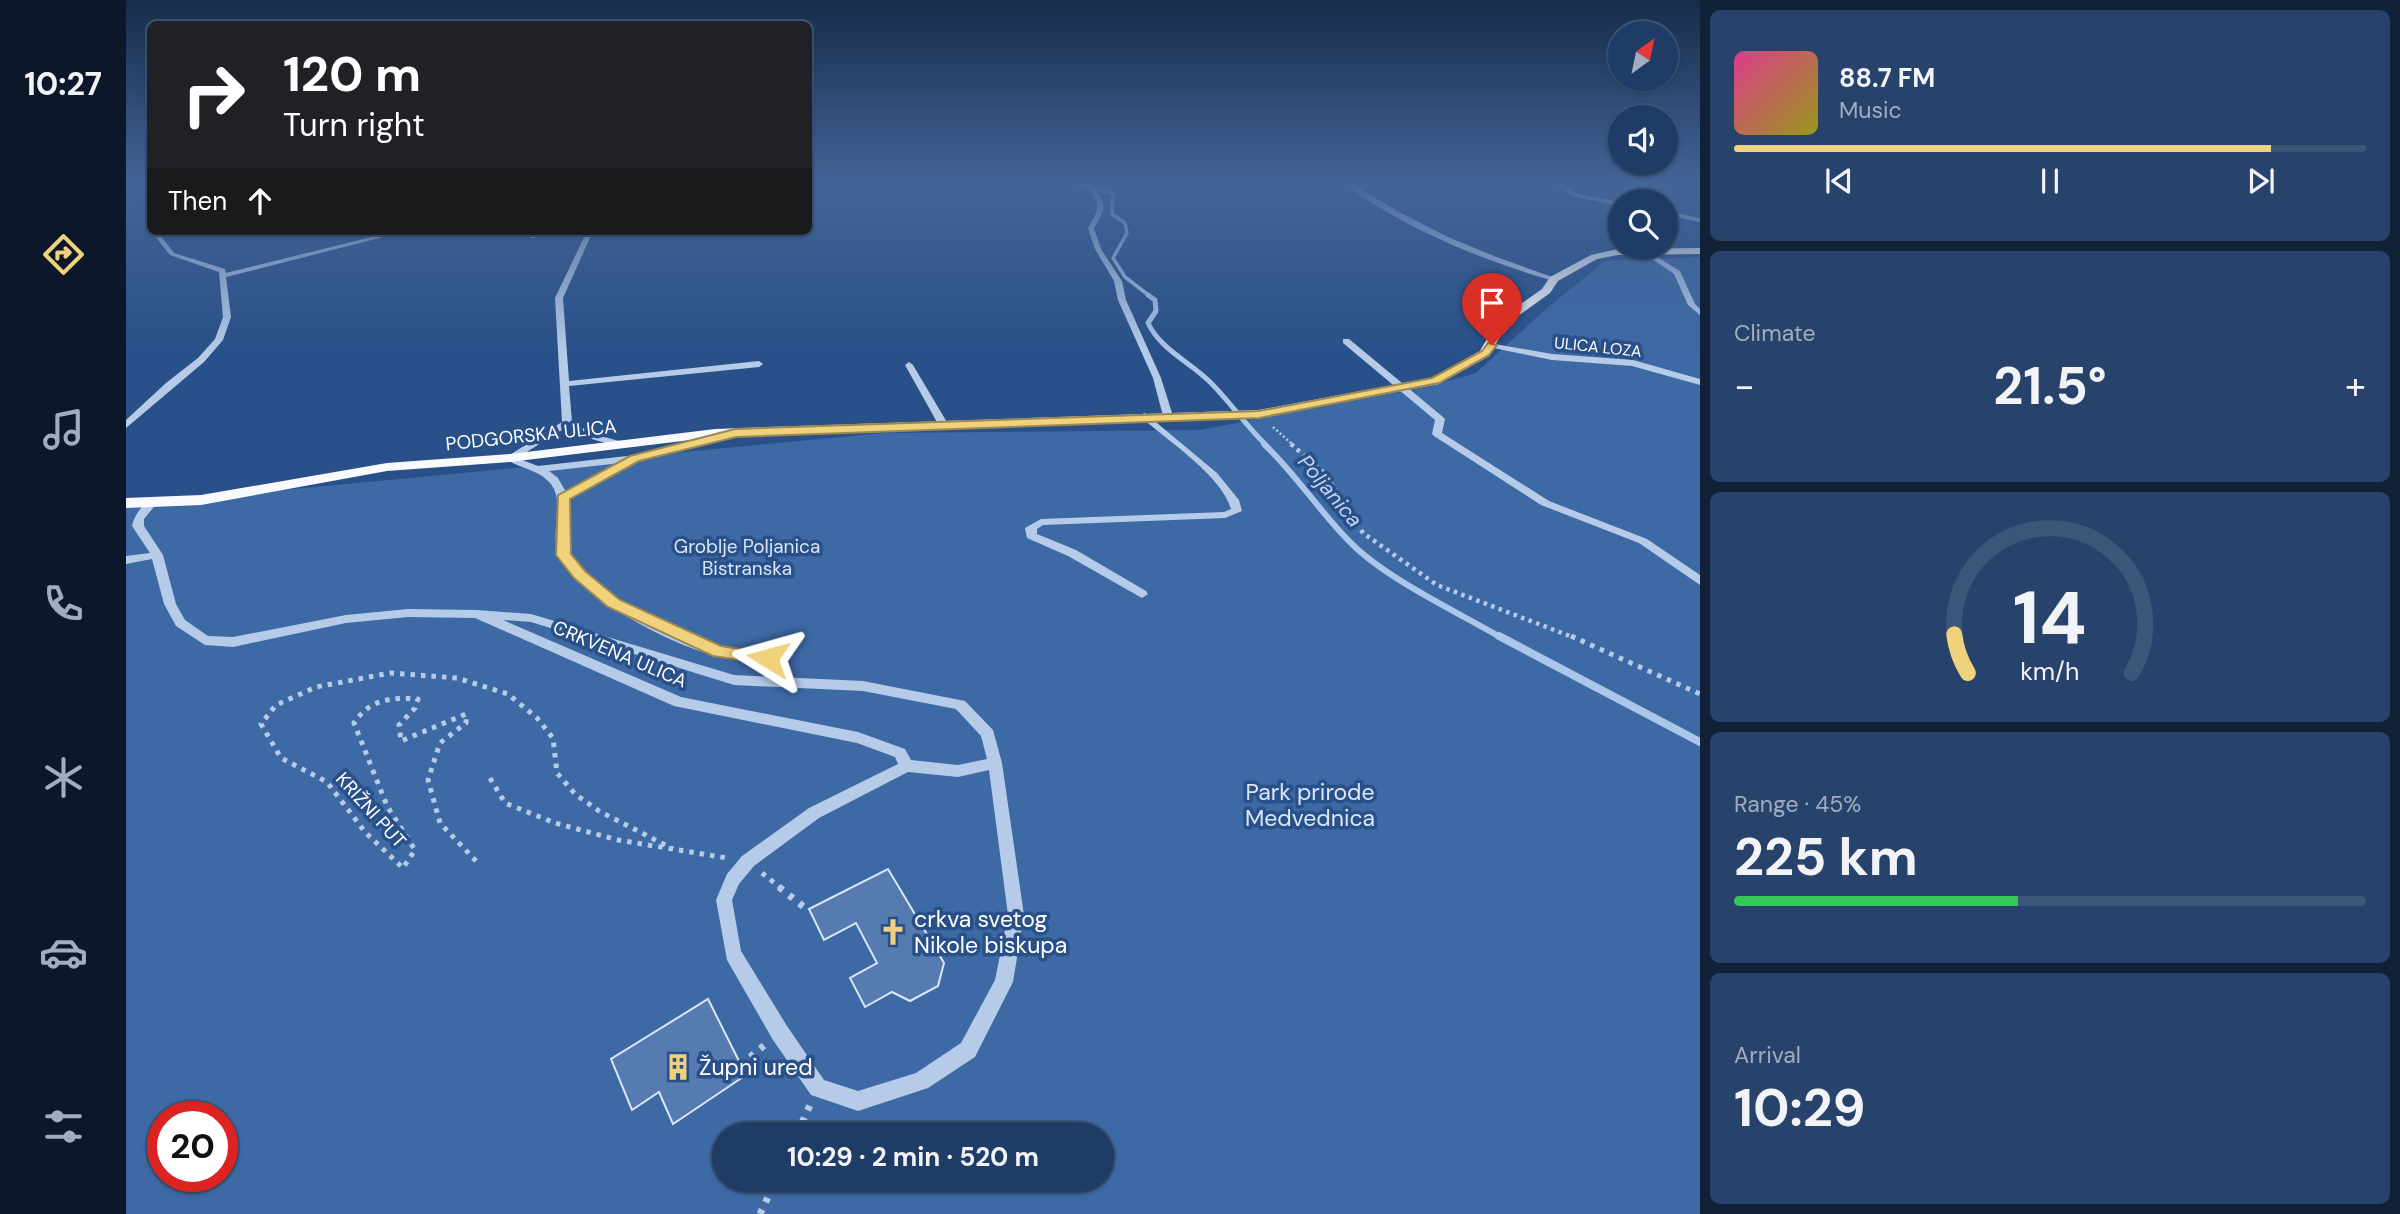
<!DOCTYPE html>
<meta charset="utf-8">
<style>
:root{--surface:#1f3c66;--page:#27436c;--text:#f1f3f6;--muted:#a1adbf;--line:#3c567a;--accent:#f0d17c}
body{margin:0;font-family:"DM Sans",sans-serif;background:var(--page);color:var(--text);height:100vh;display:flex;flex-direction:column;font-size:26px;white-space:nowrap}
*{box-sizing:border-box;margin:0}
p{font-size:23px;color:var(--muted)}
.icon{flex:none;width:38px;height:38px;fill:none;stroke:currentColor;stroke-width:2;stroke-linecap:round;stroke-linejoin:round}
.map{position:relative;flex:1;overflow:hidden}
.side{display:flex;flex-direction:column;gap:10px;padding:10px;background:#112138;width:700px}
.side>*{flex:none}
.guide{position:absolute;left:21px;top:21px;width:665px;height:214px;border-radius:10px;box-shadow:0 2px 5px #0004,0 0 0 2px var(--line);background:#202124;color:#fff;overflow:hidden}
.needle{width:46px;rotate:33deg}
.fabs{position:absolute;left:1482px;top:21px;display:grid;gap:14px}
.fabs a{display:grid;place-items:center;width:70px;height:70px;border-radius:50%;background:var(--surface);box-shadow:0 2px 5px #0004,0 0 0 2px var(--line);font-size:35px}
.speed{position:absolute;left:21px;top:1101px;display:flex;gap:14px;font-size:35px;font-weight:700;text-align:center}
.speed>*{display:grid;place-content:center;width:91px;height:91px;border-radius:50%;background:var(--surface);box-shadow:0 2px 5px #0004,0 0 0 2px var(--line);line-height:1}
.speed .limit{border:10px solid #d22;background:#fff;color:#111}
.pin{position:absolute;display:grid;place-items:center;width:60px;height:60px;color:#fff;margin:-72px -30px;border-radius:50% 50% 50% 0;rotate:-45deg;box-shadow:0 0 7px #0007}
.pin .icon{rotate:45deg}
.me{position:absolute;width:77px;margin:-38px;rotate:278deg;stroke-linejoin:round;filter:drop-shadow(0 0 5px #0008)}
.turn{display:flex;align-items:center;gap:24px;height:147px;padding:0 21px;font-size:32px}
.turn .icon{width:91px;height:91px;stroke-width:2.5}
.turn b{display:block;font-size:49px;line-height:60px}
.then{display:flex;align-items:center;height:66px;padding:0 21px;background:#0003;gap:14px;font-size:26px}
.big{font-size:52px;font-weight:700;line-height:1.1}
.side .card{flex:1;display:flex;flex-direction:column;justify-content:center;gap:10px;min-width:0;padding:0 24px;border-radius:10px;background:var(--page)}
.side .dial{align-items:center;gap:0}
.dial svg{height:182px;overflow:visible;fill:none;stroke:var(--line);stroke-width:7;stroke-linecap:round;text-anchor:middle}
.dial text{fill:var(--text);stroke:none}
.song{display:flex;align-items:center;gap:21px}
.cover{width:84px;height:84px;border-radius:10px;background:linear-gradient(135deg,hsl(330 70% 55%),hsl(60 70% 35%))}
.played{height:7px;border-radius:4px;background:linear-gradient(90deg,var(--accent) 85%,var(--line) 85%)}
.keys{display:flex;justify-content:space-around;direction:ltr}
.heat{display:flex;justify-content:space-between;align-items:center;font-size:38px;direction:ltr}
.charge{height:10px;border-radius:5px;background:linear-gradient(90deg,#34c759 45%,var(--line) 0)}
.trip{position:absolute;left:586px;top:1122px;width:402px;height:70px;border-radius:35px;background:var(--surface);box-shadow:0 2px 5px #0004,0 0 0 2px var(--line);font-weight:700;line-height:70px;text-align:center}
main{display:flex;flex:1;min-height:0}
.dock{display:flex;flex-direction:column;width:126px;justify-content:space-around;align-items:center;background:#0c1829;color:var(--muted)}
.dock .icon{width:49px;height:49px}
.dock .current{color:var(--accent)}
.dock b{font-size:32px;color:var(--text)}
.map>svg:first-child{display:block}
</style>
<main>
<nav class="dock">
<b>10:27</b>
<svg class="icon current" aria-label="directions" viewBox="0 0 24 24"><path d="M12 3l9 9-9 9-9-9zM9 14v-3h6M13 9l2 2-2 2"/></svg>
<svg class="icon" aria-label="music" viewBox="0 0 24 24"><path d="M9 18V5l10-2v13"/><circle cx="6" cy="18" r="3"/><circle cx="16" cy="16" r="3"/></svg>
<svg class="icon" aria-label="phone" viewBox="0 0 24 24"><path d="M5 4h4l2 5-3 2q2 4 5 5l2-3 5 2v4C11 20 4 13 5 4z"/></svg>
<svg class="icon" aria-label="climate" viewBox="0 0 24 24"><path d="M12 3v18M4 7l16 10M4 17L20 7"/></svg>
<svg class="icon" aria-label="car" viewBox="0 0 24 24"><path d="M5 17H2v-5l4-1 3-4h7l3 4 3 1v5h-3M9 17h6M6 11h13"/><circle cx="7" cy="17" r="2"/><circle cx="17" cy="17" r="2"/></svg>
<svg class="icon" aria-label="filters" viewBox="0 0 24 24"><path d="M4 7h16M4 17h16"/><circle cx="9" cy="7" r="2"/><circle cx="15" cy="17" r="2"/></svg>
</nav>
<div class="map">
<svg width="1574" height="1214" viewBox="0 0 1574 1214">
<rect width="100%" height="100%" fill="#295088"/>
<!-- green -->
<path fill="#3d69a4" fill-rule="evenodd" d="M 1574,257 L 1574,1214 L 0,1214 L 0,505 L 757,433 L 1073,430 L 1301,387 L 1350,373 L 1421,308 L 1479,261 ZM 37,1116 L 96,1116 L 96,1176 L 37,1176 ZM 598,1134 L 976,1134 L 976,1180 L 598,1180 Z"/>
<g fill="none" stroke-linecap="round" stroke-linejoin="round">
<!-- stream-far3 -->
<polyline stroke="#aac6e9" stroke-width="3.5" points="943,182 987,194 986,214 999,223 1001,233 987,258 999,277 1025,297"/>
<!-- stream-far2 -->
<path stroke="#aac6e9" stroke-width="5" d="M 1022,295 L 1029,300 L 1030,311 L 1022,323 C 1035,350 1064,362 1085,383 C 1105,403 1120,426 1140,445"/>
<!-- stream-far1 -->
<path stroke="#aac6e9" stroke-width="6" d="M 1138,444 C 1171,475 1195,514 1226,544 C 1261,579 1333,613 1376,638"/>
<!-- stream -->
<polyline stroke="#aac6e9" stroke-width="8" points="1373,636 1574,742"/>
</g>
<!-- building -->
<g fill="#557bb1" stroke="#d9e6f7" stroke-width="2">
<polygon points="762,869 818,963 812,986 784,1001 766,992 739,1007 724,978 751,963 730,923 698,940 683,909"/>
<polygon points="582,999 620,1075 547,1124 533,1092 506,1110 485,1059"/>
</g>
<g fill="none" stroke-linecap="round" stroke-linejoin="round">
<!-- path-far3 -->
<polyline stroke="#b5cbe8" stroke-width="2.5" stroke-dasharray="2 2.5" stroke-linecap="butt" points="1147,427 1167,445"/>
<!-- path-far2 -->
<polyline stroke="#b5cbe8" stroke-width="4.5" stroke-dasharray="3.5 4.5" stroke-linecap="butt" points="1165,444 1199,474 1237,533 1311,585 1449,638"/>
<!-- path-far1 -->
<g stroke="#b5cbe8" stroke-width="5" stroke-dasharray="4.5 6" stroke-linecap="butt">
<polyline points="1445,636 1574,694"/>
<polyline points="364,778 379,803 429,823 492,840 601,858"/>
<path d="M 350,861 L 314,823 L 302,780 L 314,743 L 340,723 L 340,714 L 275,741 L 273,725 L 289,708 L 292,699 C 265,697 244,699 228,723 L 261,806 L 289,850 L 277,868 L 239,832 L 201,782 L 155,758 L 135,724 L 150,705 L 190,687 L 264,673 L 331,678 L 382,694 L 411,718 L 427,738 L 431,773 L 449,794 L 473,811 L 547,849"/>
<polyline points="636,873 656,889"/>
</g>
<!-- path -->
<g stroke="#b5cbe8" stroke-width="7" stroke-dasharray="5 8" stroke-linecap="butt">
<polyline points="653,887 679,908"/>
<polyline points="624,1057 640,1044"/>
<polyline points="671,1134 684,1105"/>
<polyline points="634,1214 650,1180"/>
</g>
<!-- minor -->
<g fill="#b5cbe8" fill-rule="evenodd">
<path d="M 959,182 L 965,182 C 979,204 983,205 968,228 L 975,249 L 996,281 L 1000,300 L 1035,378 L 1047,416 L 1045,418 L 1039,418 L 1037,416 L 1027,378 L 992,300 L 988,281 L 969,249 L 962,228 C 976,205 973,204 959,182 Z"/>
<path d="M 1216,182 L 1223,182 L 1273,212 L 1322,237 L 1373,258 L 1432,279 L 1428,281 C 1360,262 1272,226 1216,182 Z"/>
<polygon points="1425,182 1432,182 1451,194 1494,202 1494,206 1447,196"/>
<polygon points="1516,182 1526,182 1545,188 1542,190"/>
<polygon points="1540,211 1574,218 1574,222 1540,215"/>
<polygon points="25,231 31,231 48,253 99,269 100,273 270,231 281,231 100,277 105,317 97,340 78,362 0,428 0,420 40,383 72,358 89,339 97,317 93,272 44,255"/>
<polygon points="404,231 410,231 409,238 405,238"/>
<path d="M 461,231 L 467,231 L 437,298 L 443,381 L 633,361 L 637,364 L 633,367 L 443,386 L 446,422 L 468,434 L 500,443 L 500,447 L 497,448 L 462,438 L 441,427 L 391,458 L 412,466 L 501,456 L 505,457 L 609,430 L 612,431 L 612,435 L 513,461 L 442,499 C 440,516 437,538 444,553 C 461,591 554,638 593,647 C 610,652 629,650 647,655 L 649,658 L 647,661 L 642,663 C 626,661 610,660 594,657 C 547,646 457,600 434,556 C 421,532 443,499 421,480 C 410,469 391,468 379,458 L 436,422 L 429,298 ZM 495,463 L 440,492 L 432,478 L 423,471 Z"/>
<polygon points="1519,252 1523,252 1554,271 1569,304 1574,309 1574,315 1562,305 1548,274 1519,254"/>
<polygon points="1217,339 1223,339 1317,417 1319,419 1316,433 1423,501 1521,539 1574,575 1574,585 1513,543 1415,505 1308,436 1306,434 1309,420 1217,343"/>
<polygon points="1363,343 1426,354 1507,360 1574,379 1574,385 1506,366 1426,360 1363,347"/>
<polygon points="783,362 787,365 822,424 820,426 814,426 812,424 779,365"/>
<path d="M 1019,413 L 1091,473 L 1113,500 L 1116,511 L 1099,518 L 917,525 L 911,529 L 911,534 L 950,550 L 1020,591 L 1022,594 L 1016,598 L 942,556 L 901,538 L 899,528 L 915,519 L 1098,512 L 1105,509 C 1094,474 1043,442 1016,418 L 1016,414 Z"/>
<path d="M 27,499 L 32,502 L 18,519 L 18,526 L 37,555 L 50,604 L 59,620 L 82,636 L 107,637 L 220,615 L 282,609 L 351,610 L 405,614 L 608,675 L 737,681 L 839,701 L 867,730 L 876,763 L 898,915 L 887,982 L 849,1057 L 802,1088 L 732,1111 L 685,1095 L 647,1040 L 601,960 L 590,900 L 601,874 L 616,856 L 683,808 L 772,764 L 769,757 L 731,743 L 548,706 L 349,618 L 282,617 L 220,623 L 107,647 L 79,645 L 50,626 L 38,604 L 26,559 L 0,564 L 0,556 L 24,553 L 6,526 C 8,515 17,503 27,499 ZM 377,620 L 405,622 L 608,685 L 737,691 L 830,709 L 855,736 L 861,759 L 832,765 L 785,760 L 779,749 L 732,732 L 555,697 ZM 863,770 L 882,915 L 869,980 L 835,1043 L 790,1073 L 732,1091 L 698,1080 L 661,1026 L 615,951 L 606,900 L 613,884 L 628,866 L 693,818 L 782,772 L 832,777 Z"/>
</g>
<!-- major -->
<polygon fill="#f8fafe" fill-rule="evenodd" points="1574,248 1574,254 1492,255 1471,259 1432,281 1424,293 1381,324 1363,356 1313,384 1133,418 589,437 384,462 261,471 75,505 0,508 0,498 75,495 261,463 384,454 589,429 1133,410 1305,378 1354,351 1372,320 1416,289 1424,277 1465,255 1492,249"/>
</g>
<!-- sky -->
<linearGradient id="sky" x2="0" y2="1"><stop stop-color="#172c4b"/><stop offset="0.52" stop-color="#436496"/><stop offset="1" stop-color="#436496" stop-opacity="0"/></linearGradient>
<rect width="1574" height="352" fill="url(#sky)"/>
<!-- route -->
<polygon fill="#f0d17c" stroke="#9c8851" stroke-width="2" points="1362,343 1371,345 1363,355 1313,383 1133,418 610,437 513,461 444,499 445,554 459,571 494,600 595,646 648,654 650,658 642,664 587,656 482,607 448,578 430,555 432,495 504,456 609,429 1133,411 1306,378 1356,351"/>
<!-- icons -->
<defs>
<symbol id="church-bare" viewBox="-9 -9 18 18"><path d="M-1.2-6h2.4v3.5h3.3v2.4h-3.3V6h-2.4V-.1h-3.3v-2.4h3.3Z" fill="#f0d17c" stroke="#295088" stroke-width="2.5" paint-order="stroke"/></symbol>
<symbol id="building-bare" viewBox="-9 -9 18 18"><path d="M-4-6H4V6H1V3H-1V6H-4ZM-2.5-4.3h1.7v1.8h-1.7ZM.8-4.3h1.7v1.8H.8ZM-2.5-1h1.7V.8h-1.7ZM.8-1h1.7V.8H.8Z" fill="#f0d17c" stroke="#295088" stroke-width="2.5" paint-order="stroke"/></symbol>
</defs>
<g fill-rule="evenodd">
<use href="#church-bare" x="748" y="913" width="38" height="38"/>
<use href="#building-bare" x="533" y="1048" width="38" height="38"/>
</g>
<g text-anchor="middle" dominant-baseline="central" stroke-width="7" stroke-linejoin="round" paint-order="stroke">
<!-- far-street labels -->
<g font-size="16" fill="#fff" stroke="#295088">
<text transform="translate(1472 347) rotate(6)">ULICA LOZA</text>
</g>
<!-- street labels -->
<g font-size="19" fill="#fff" stroke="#295088">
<text transform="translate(405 435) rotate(-6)">PODGORSKA ULICA</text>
<text transform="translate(494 654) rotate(23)">CRKVENA ULICA</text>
<text transform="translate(245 810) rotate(48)">KRIŽNI PUT</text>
</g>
<!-- park labels -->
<g font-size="19" fill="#d9e6f7" stroke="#295088">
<text x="621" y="546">Groblje Poljanica<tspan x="621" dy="22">Bistranska</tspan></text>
</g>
<!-- water labels -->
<g font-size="21" font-style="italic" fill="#c1d5f0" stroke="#295088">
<text transform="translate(1204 491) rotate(50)">Poljanica</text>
</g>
<!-- near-park labels -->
<g font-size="23" fill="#d9e6f7" stroke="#295088">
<text x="1184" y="792">Park prirode<tspan x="1184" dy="26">Medvednica</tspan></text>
</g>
<!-- near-poi labels -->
<g font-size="23" fill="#fff" stroke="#295088" text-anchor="start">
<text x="788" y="919">crkva svetog<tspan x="788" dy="26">Nikole biskupa</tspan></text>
<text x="573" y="1067">Župni ured</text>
</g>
</g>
</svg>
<div class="fabs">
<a><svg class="needle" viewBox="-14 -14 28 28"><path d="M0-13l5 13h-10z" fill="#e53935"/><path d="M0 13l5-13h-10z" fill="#a1adbf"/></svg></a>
<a><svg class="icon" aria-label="sound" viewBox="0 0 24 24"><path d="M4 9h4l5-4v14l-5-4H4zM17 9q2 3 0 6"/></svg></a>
<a><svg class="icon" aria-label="search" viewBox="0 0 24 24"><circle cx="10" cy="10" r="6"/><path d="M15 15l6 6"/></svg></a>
</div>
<div class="speed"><div class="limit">20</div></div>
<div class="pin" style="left:1366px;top:345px;background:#d93025"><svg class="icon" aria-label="arrive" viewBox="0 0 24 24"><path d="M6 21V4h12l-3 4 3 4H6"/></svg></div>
<svg class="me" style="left:642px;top:658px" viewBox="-20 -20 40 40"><path d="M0-17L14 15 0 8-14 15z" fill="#f0d17c" stroke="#fff" stroke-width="4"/></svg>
<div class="trip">10:29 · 2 min · 520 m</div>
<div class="guide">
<div class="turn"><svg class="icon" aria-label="right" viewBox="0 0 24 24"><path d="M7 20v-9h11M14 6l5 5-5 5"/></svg><div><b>120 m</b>Turn right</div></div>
<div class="then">Then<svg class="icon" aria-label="ahead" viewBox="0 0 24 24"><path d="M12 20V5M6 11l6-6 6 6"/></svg></div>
</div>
</div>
<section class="side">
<div class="card">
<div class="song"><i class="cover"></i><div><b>88.7 FM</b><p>Music</p></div></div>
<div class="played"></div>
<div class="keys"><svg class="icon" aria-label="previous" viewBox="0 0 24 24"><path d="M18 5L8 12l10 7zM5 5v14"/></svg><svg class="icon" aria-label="pause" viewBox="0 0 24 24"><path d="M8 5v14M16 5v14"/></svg><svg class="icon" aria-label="next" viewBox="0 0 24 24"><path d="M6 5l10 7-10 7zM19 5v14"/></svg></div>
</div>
<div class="card"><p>Climate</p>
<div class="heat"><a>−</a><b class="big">21.5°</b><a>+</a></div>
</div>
<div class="card dial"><svg viewBox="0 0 100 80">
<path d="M14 69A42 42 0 1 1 86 69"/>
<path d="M14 69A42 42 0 0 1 8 52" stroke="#f0d17c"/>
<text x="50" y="56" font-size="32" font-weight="700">14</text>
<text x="50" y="72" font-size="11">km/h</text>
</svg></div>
<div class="card"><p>Range · 45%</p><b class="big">225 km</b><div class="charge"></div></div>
<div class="card"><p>Arrival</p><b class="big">10:29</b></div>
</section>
</main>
